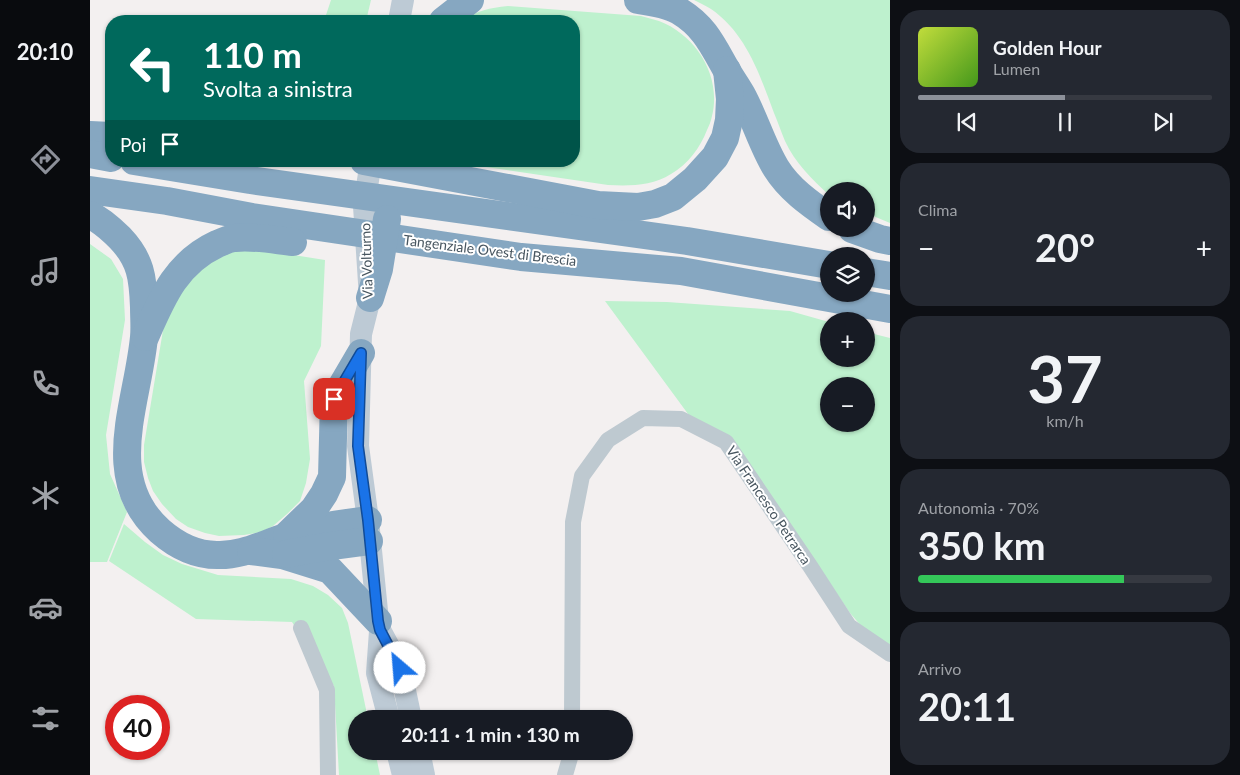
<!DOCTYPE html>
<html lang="it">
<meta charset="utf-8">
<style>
:root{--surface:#171b24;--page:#242831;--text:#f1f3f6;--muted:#9ea1a6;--line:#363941;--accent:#8c9099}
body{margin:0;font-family:Lato,sans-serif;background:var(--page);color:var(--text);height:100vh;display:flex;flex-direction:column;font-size:19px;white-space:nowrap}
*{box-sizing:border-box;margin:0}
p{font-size:16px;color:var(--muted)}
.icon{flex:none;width:28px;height:28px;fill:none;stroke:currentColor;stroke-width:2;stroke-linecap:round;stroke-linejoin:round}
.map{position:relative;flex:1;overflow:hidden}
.sheet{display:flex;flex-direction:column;gap:10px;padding:10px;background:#0d0f14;width:350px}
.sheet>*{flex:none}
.hud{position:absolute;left:15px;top:15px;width:475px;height:152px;border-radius:20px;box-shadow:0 1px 4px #0004;background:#00695c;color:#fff;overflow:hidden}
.tools{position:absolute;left:730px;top:182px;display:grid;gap:10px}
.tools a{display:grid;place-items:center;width:55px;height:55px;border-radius:50%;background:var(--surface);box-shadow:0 1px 4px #0004;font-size:25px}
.speed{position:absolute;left:15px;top:695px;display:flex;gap:10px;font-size:25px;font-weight:700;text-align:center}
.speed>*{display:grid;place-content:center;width:65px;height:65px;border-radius:50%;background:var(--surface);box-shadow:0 1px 4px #0004;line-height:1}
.speed .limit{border:8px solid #d22;background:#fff;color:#111}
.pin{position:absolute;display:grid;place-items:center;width:42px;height:42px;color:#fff;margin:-21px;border-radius:10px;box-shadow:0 2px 8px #0006}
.me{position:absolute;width:55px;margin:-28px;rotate:333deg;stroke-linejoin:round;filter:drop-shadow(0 0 4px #0008)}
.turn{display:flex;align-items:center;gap:18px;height:105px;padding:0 15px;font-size:22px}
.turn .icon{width:65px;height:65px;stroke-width:2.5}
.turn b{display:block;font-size:35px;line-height:42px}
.then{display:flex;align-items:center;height:48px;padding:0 15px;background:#0003;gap:10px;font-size:19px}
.big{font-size:38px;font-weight:700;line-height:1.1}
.sheet .card{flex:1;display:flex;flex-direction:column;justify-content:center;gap:8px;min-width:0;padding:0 18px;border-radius:20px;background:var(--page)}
.sheet .dial{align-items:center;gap:0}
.dial b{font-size:65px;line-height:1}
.song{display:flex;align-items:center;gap:15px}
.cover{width:60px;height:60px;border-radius:8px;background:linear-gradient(135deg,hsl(70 70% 55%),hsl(100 70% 35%))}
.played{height:5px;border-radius:2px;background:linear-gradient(90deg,var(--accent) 50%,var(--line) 50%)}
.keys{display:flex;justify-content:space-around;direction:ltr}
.heat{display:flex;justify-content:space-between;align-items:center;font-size:28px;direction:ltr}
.charge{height:8px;border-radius:4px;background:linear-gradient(90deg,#34c759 70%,var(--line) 0)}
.trip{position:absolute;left:258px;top:710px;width:285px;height:50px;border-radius:25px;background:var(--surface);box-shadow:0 1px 4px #0004;font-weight:700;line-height:50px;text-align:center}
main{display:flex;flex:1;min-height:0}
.tabs{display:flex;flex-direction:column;width:90px;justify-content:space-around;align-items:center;background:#090b0e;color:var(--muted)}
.tabs .icon{width:35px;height:35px}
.tabs .on{color:var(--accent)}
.tabs b{font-size:22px;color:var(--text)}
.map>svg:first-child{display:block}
</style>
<main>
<nav class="tabs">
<b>20:10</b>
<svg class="icon on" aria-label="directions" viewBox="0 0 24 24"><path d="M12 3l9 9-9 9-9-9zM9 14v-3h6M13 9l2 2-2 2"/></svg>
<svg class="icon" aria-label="music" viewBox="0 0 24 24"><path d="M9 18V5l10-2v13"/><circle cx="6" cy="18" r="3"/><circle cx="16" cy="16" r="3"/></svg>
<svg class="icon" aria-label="phone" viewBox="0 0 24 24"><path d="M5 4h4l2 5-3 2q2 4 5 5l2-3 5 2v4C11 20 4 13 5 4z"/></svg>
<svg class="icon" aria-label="climate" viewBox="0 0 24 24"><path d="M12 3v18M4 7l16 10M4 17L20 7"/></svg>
<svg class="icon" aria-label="car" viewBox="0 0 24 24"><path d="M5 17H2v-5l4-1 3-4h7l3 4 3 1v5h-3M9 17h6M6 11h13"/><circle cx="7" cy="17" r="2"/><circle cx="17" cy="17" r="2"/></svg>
<svg class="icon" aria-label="filters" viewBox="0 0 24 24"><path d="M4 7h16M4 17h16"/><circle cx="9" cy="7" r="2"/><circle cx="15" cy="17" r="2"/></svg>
</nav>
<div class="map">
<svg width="800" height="775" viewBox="0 0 800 775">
<rect width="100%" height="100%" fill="#f3f0f0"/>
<!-- green -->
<g fill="#bef1ce" fill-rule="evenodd">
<polygon points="241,0 281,0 276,21 234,21"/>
<path d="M 604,0 L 800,0 L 800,223 L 776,213 L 776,191 L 739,191 L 739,195 C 722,179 705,163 695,141 C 691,132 688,122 684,113 C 670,75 656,33 621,9 C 616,6 610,3 604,0 Z"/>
<path d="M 418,6 L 551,16 C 557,18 563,19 569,21 C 606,35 632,76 622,116 C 621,121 619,126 617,130 C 610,148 598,164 581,174 C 562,186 540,186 518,185 L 355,161 L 484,161 L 484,21 L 372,21 C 388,10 399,8 418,6 Z"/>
<polygon points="0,244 21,259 33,279 35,320 16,435 20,474 37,512 17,562 0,562"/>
<polygon points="153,247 235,260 231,346 214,381 220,459 216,483 210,501 197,514 183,526 171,532 154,535 129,536 115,533 98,527 86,519 72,504 63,491 58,478 54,462 54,445 76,312 106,268"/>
<path d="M 515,301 L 577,302 L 700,311 L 739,322 L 739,359 L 776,359 L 776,332 L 800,338 L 800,645 L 772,627 L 760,613 L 641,438 L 601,418 ZM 739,386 L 776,386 L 776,424 L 739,424 Z"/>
<polygon points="34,524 55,542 73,555 92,564 128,575 201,579 223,586 238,595 252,608 258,623 278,719 266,719 266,751 285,751 290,775 249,775 244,686 202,622 106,619 19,561"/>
</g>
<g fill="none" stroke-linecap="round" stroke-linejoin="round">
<!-- street -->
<g stroke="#bec9d0" stroke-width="16">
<polyline points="211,628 237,690 238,775"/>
<polyline points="482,719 483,522 492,476 518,440 553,418 591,419 636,442 720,566 759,626 800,654"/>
<polyline points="475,775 482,751"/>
</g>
<!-- secondary -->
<g stroke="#bdcad5" stroke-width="22">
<polyline points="309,21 313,0"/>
<polyline points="281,161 274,206 280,298 271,334 268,446 278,520 288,621 290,630 310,667 321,719"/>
<polyline points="290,631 287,673 299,719"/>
<polyline points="307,751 313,775"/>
<polyline points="329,751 334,775"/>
</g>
<!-- highway -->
<g stroke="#86a7c1" stroke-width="28">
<path d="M 548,0 C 562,2 577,4 589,11 C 614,26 622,44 636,69 C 641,78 647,86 652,95 C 665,119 672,145 686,168 C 699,189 719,203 739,217"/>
<polyline points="353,21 380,0"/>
<polyline points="0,135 21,136"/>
<polyline points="0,154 21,158"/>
<polyline points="44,161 160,180 597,241 739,265"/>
<polyline points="274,161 508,205 548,207 565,204 583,197 605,179 625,157 635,138 639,120 640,99 637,70"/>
<polyline points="0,190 77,201 162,217 431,257 591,271 800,309"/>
<path d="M 0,215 C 11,220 21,229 30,238 C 51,260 53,278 54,307 C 54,317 55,328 54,337 C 48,403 11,478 70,531 C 86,545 105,555 127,555 C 152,556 173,544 196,537 C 208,534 220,529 233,527 C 247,524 263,522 278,520"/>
<polyline points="762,229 790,239 800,241"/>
<polyline points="776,272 800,276"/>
<polyline points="280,298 289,269 297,219"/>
<path d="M 55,337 C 72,298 86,263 127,244 C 133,242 139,238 145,238 C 165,236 184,240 203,242"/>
<polyline points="197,535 224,509 234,494 242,477 244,399 271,353"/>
<polyline points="161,551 192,555 240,570 288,621"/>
<polyline points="196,554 234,547 279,541"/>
</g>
</g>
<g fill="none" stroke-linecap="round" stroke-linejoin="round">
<defs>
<polyline id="route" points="244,399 271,353 268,446 278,520 288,621 290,630 310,668"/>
</defs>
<!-- route casing -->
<use href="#route" stroke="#114b97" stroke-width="12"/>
<!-- route -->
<use href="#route" stroke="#1a73e8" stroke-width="9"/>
</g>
<g text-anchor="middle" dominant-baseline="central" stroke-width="4" stroke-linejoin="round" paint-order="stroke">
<!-- street labels -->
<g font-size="14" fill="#47555f" stroke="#fff">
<text transform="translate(400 250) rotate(7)">Tangenziale Ovest di Brescia</text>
<text transform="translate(276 261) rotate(-92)">Via Volturno</text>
<text transform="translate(679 505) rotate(56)">Via Francesco Petrarca</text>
</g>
</g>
</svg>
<div class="tools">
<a><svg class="icon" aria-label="sound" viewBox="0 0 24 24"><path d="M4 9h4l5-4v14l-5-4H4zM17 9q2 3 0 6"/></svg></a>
<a><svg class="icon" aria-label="layers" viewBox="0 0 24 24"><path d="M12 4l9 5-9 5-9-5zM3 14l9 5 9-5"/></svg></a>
<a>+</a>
<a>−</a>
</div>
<div class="speed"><div class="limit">40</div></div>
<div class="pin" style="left:244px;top:399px;background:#d93025"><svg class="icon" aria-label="arrive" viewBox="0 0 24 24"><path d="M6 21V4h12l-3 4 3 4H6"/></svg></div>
<svg class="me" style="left:310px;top:668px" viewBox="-20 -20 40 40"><circle r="19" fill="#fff"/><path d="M0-13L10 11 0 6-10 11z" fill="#1a73e8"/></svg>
<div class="trip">20:11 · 1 min · 130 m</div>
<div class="hud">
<div class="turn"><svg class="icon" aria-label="left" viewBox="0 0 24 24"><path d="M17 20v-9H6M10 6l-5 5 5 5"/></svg><div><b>110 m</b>Svolta a sinistra</div></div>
<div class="then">Poi<svg class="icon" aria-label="arrive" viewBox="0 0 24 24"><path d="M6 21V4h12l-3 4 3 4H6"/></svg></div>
</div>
</div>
<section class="sheet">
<div class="card">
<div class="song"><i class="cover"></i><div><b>Golden Hour</b><p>Lumen</p></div></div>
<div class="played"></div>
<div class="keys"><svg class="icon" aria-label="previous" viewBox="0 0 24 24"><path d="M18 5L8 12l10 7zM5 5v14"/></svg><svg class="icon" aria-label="pause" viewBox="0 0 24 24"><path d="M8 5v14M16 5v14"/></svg><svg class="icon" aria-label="next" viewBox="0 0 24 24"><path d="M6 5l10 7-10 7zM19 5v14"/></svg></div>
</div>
<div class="card"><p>Clima</p>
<div class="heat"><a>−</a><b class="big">20°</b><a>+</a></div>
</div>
<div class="card dial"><b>37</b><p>km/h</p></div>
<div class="card"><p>Autonomia · 70%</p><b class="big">350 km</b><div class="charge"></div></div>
<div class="card"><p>Arrivo</p><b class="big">20:11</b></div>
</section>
</main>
